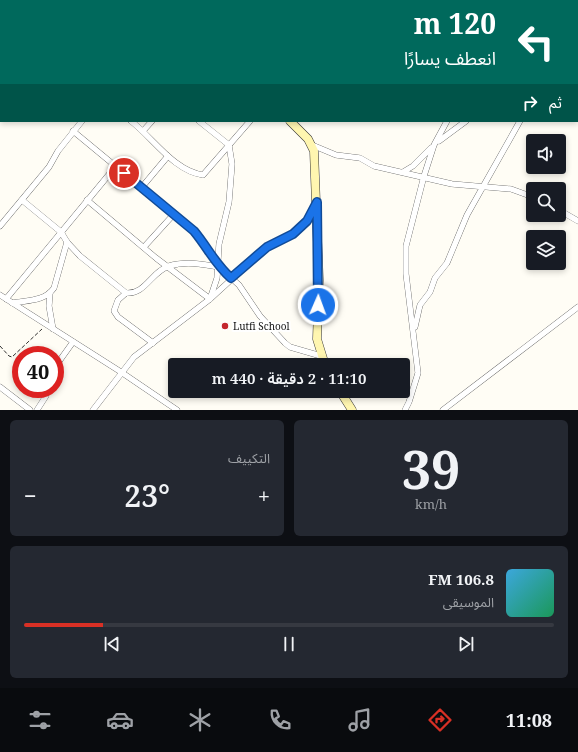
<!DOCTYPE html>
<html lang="ar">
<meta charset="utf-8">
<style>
:root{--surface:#171b24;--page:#242831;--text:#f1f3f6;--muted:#9ea1a6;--line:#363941;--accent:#d93025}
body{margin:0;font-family:"Noto Serif","Noto Sans Arabic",serif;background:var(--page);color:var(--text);direction:rtl;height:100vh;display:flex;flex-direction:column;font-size:15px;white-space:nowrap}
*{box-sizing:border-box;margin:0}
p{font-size:13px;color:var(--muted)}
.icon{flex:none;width:22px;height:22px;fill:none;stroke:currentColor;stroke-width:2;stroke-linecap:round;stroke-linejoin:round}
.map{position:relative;height:410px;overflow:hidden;direction:ltr}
.side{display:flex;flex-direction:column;gap:10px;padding:10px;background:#0d0f14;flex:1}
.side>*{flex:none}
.top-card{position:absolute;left:0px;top:0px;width:578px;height:122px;box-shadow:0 2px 6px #0003;direction:rtl;background:#00695c;color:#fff;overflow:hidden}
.buttons{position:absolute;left:526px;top:134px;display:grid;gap:8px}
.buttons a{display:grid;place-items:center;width:40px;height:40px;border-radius:4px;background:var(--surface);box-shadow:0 2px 6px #0003;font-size:20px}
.speed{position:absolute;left:12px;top:346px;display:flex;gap:8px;font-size:20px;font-weight:700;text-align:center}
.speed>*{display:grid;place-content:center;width:52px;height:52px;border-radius:50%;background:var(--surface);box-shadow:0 2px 6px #0003;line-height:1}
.speed .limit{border:6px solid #d22;background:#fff;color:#111}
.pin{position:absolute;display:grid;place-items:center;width:34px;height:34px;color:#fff;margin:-17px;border:2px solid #fff;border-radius:50%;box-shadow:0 1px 4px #0007}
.me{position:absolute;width:44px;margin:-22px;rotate:2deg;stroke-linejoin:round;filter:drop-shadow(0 0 3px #0008)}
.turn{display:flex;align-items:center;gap:14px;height:84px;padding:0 16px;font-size:18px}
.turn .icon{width:52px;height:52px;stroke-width:2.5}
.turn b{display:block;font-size:28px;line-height:34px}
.then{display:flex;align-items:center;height:38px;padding:0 16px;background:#0003;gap:8px;font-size:15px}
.big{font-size:30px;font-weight:600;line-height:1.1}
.side .widget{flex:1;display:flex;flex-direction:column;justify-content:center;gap:6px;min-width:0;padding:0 14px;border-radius:6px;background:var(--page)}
.side .dial{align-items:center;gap:0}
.dial b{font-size:52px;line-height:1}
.song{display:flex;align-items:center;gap:12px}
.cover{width:48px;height:48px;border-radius:6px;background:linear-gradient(135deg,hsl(200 70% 55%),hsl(150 70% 35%))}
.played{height:4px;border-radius:2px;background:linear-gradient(90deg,var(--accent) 15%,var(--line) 15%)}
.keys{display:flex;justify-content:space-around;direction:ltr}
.heat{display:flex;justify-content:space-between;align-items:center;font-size:22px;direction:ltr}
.side .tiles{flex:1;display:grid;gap:10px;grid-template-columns:1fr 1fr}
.widget:last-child{grid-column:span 2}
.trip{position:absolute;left:168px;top:358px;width:242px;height:40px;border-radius:4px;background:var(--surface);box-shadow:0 2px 6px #0003;font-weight:600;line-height:40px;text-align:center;direction:rtl}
.tabs{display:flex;height:64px;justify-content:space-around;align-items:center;background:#090b0e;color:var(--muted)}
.tabs .icon{width:28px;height:28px}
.tabs .selected{color:var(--accent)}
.tabs b{font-size:18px;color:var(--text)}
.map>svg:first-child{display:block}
</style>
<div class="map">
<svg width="578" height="410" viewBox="0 0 578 410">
<rect width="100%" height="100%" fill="#fffdf5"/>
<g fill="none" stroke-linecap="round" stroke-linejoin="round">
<defs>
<g id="street">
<polyline points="391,0 392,1"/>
<polyline points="476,0 477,1"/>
<polyline points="531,0 532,1"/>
<polyline points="168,1 168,0"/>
<polyline points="301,1 302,0"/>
<polyline points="507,1 508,0"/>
<polyline points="577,12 578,12"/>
<polyline points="577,29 578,28"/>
<polyline points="577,77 578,77"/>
<polyline points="577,90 578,91"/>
<polyline points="577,111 578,112"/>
<path d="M 131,121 C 153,138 174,171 203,175 L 250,121"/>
<polyline points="73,131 194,231 204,243 219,267 239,285 260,316 285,343 290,347 321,356"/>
<polyline points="143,131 152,121"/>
<polyline points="439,141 466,121"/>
<polyline points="312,145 336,155 360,158 374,166 452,184 511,189 533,197"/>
<polyline points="403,172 413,166 431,148"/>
<polyline points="142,187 168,156"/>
<polyline points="22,200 61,232 67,242 80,256 126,293"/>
<polyline points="87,200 156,258 210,299 217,278 219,244 229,202 232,164 229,145 199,121"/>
<polyline points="559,210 578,221"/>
<polyline points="0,226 49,167 58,151 82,121"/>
<polyline points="144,247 174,214"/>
<polyline points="50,293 49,306 53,329"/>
<polyline points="0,295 121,372 177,410"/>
<polyline points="6,299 116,166"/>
<path d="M 12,303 C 27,300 44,302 54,288 L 67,242"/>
<polyline points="415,327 420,305 430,292 435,278 447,263 467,215 520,121"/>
<path d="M 153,343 L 118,317 L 114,311 L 118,300 L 126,293 C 145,295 152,271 169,266 C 185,261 203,264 219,267"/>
<polyline points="55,367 73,342"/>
<polyline points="0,387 30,410"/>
<polyline points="37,410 46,396 39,389"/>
<polyline points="93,410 134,357 210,299 267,247 293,234 307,221 316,204"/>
<polyline points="405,410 409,402 418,373 406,274 406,246 424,176 434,145 447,121"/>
<polyline points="443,410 578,307"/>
</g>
<g id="secondary">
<polyline points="143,0 144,1"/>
<polyline points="290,121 308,139 314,151 319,280 317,339 325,365"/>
<polyline points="340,391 352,410"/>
</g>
</defs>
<!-- street casing -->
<use href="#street" stroke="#444" stroke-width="6"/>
<!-- secondary casing -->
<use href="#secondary" stroke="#333" stroke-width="9"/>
<!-- path -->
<polyline stroke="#333" stroke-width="1" stroke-dasharray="4 2" stroke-linecap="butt" points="0,346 9,356 12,357 42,329"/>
<!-- street -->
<use href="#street" stroke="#fff" stroke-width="5.5"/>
<!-- secondary -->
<use href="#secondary" stroke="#fff6b0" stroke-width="8"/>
</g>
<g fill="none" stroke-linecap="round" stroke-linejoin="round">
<defs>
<path id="route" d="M 124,173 L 194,231 C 208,248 215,264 231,278 L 267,247 L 293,234 L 307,221 L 317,202 L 318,305"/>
</defs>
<!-- route casing -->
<use href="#route" stroke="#114b97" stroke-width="10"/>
<!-- route -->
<use href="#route" stroke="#1a73e8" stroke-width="7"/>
</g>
<!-- markers -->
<circle fill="#c4262e" stroke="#fff" stroke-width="1.5" cx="225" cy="326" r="4"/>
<g text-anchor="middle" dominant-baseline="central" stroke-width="4" stroke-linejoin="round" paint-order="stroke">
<!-- poi labels -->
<g font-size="10" fill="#111" stroke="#fff" text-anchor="start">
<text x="233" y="326">Lutfi School</text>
</g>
</g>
</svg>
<div class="buttons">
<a><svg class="icon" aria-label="sound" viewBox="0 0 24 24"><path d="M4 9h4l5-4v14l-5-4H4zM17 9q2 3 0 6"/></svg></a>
<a><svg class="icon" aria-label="search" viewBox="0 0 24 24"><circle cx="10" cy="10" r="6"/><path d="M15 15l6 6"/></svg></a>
<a><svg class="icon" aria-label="layers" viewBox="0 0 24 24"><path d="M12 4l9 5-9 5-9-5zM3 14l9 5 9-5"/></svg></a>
</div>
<div class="speed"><div class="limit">40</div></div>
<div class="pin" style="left:124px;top:173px;background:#d93025"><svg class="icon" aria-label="arrive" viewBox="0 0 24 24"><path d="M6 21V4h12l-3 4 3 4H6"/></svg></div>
<svg class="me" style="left:318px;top:305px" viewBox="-20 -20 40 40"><circle r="17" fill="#1a73e8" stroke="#fff" stroke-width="3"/><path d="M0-11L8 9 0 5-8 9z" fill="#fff"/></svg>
<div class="trip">11:10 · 2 دقيقة · 440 m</div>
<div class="top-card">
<div class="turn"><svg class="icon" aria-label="left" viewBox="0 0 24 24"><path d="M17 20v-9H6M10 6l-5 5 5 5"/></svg><div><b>120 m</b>انعطف يسارًا</div></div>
<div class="then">ثم<svg class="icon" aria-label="right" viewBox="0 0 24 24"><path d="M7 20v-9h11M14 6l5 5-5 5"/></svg></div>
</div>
</div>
<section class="side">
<div class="tiles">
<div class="widget dial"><b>39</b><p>km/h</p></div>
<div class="widget"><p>التكييف</p>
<div class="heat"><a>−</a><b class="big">23°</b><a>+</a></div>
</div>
<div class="widget">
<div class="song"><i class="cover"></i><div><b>106.8 FM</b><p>الموسيقى</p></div></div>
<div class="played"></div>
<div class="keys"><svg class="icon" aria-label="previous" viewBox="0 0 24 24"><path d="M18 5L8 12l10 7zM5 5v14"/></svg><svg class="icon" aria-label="pause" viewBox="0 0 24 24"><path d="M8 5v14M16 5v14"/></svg><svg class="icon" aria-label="next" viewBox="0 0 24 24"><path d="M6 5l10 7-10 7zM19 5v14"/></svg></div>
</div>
</div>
</section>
<nav class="tabs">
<b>11:08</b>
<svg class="icon selected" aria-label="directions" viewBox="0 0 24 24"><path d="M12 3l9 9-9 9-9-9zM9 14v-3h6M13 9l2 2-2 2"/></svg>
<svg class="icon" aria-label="music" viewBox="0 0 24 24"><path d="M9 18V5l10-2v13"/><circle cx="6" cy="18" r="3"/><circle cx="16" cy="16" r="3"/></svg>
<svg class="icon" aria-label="phone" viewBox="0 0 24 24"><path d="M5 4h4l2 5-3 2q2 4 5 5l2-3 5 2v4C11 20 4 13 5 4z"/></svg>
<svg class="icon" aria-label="climate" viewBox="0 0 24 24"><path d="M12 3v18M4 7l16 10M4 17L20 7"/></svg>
<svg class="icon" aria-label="car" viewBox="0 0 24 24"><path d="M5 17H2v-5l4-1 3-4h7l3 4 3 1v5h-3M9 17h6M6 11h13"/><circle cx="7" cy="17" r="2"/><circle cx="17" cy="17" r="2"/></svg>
<svg class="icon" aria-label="filters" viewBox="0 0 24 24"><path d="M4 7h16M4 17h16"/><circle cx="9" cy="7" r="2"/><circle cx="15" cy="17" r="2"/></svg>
</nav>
